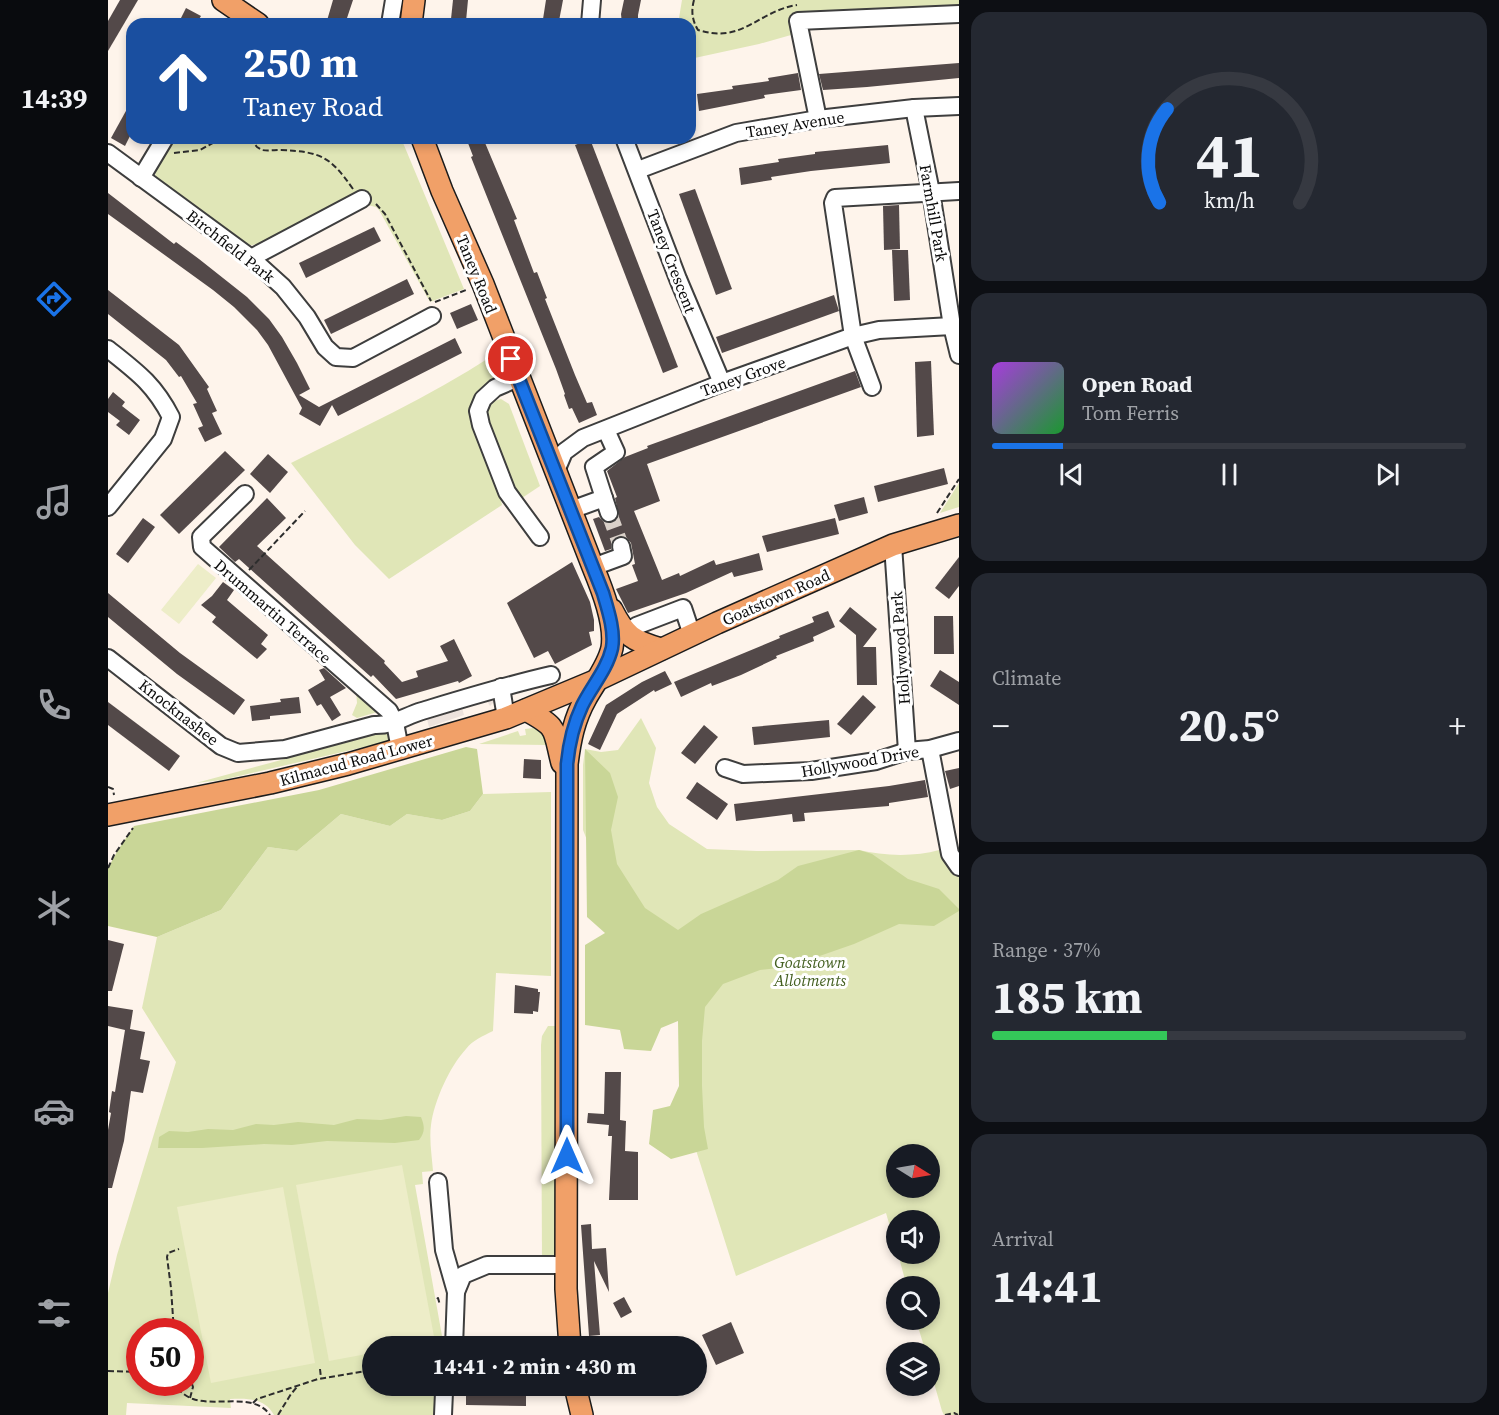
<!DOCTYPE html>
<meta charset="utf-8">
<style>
:root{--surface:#171b24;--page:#242831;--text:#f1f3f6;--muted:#9ea1a6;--line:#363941;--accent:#1a73e8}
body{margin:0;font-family:"Source Serif 4",serif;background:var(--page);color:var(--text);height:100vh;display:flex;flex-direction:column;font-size:22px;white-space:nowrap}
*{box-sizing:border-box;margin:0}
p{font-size:20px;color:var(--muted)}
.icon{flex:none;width:33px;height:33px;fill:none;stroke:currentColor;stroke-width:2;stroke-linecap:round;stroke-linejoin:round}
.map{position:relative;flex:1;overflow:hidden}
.details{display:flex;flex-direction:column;gap:12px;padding:12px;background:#0d0f14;width:540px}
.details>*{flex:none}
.hud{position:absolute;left:18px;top:18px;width:570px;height:126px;border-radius:18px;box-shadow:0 3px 9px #0003;background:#1a4fa0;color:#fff;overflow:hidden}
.needle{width:39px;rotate:101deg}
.controls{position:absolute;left:778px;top:1144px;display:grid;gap:12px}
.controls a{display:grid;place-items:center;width:54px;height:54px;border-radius:50%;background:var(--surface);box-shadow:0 3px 9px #0003;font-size:30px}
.speed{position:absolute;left:18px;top:1318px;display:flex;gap:12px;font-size:30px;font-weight:700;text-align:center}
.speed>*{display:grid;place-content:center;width:78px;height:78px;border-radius:50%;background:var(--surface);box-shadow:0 3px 9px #0003;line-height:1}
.speed .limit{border:9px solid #d22;background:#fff;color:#111}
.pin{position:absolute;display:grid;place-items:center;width:51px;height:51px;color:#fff;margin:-26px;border:3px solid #fff;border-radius:50%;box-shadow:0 2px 6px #0007}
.me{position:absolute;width:66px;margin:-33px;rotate:0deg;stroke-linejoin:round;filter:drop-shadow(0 0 4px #0008)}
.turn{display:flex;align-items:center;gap:21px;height:126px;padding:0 18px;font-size:27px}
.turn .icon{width:78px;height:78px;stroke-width:2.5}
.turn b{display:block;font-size:42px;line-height:51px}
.big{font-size:45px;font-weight:700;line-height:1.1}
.details .tile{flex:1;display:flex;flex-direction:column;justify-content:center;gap:9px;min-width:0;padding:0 21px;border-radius:18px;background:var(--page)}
.details .dial{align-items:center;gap:0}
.dial svg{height:156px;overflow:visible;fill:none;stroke:var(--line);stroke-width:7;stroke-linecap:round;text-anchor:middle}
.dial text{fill:var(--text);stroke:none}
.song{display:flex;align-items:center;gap:18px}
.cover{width:72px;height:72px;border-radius:9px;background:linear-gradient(135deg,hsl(280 70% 55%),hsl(130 70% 35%))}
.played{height:6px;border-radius:3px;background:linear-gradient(90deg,var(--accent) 15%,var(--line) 15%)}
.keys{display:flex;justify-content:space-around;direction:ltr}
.heat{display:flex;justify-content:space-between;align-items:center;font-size:33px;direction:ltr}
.charge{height:9px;border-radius:4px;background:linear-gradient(90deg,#34c759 37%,var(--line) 0)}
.trip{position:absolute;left:254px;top:1336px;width:345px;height:60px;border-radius:30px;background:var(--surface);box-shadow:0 3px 9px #0003;font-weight:700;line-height:60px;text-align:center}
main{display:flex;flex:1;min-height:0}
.tabs{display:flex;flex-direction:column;width:108px;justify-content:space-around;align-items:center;background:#090b0e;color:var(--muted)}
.tabs .icon{width:42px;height:42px}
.tabs .active{color:var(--accent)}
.tabs b{font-size:27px;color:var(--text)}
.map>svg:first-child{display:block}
</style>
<main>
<nav class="tabs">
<b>14:39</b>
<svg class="icon active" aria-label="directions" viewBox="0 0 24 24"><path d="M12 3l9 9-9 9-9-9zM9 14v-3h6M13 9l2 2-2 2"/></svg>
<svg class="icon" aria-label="music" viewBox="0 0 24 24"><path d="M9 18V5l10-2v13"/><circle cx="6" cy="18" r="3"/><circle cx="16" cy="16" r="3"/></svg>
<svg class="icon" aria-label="phone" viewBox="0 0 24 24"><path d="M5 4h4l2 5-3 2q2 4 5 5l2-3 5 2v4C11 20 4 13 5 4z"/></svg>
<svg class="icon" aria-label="climate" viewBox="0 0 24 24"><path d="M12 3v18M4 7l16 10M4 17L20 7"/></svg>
<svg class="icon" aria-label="car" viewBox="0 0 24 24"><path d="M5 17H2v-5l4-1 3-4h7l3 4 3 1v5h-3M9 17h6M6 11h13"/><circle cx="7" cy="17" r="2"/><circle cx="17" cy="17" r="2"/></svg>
<svg class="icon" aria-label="filters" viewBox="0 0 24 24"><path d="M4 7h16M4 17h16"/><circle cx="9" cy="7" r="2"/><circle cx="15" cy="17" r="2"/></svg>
</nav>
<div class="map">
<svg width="851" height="1415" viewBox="0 0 851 1415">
<rect width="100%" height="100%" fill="#fef4eb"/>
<!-- green -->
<g fill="#e0e6b7" fill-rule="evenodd">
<polygon points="574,0 851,0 851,10 687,17 683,35 651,44 582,59 582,24 570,24"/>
<path d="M 66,138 L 293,138 L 356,289 L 322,302 L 271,210 L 268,207 L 255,204 L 247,194 L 153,243 L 140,246 L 48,180 C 44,165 58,150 66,138 Z"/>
<path d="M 384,356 L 391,375 L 375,388 L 369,395 L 394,505 L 281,579 L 247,545 L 183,463 C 251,429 321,397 384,356 Z"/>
<polygon points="393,399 401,404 432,486 411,500 380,419 380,406 383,402"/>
<polygon points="851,483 851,507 832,513"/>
<polygon points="248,690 276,710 249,718 244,715 249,703"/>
<path d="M 533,718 L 548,748 L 541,783 L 549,807 L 561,824 L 599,849 L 649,851 L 751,850 C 775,856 807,857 831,850 C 836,862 842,867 851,877 L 851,1415 L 836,1415 L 834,1411 L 822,1369 L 822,1353 L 818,1353 L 808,1320 L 822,1320 L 822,1287 L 799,1287 L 790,1254 L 822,1254 L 822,1221 L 789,1221 L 789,1251 L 778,1213 L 628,1276 L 587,1147 L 582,994 L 506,908 L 475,830 L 475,765 L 477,749 L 493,752 L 510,750 ZM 789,1155 L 822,1155 L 822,1188 L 789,1188 Z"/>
<polygon points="425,728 435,731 440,745 371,744 410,731 412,736 418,735 417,729"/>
<polygon points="274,731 281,733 282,741 114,780 88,783 273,733"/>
<path d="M 443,792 L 443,976 L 388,973 L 385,1031 C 375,1036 365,1040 358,1049 C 342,1066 326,1101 323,1125 C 321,1139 324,1157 325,1171 L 314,1172 L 315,1184 L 307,1185 L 336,1347 L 264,1347 L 264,1386 L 335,1386 L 330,1397 L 327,1415 L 166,1415 C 157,1398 139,1398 122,1399 L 123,1408 L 19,1403 L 18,1415 L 0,1415 L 0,1293 L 9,1255 L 68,1062 L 34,1008 L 49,937 L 113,910 L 160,847 L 189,851 L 233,814 L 282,826 L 299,814 L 334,820 L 362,811 L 375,794 ZM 32,1332 L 82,1332 L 82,1383 L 32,1383 Z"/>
<polygon points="440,1026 448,1026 450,1257 434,1261 433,1045 434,1036"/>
</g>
<!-- forest -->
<g fill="#c9d697">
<polygon points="358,747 369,749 375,794 362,811 334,820 299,814 282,826 233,814 189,851 160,847 113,910 49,937 0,926 0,868 10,850 26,826 211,790"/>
<polygon points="477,749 502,773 510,797 503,830 509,864 537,908 570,930 593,914 670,880 690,866 751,850 764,854 800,879 831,889 851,909 851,911 826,926 791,924 746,944 680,967 652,970 615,984 597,1007 594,1041 594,1086 596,1127 600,1149 563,1159 541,1144 545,1110 562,1106 571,1086 570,1021 553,1028 543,1051 516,1049 512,1030 477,1025 477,945 497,933 479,917"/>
<path d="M 298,1116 L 313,1117 C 317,1127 317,1132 311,1140 L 287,1143 L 219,1141 L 184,1145 L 156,1144 L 94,1148 L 50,1148 L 51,1137 L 61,1131 L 80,1132 L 100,1129 L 125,1130 L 148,1124 L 166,1125 L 190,1122 L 226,1125 L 249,1119 L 273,1120 Z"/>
</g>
<!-- pitch -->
<g fill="#ededc8">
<polygon points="90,564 108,578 71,624 53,610"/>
<polygon points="294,1165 327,1342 298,1347 264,1347 264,1353 221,1361 188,1185"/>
<polygon points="175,1187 207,1363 103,1383 69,1207"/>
</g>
<!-- plaza -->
<polygon fill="#ece2dc" points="384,697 386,702 382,706 379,701 354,708 356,715 321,727 319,719 303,726 299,723"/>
<!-- building -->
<g fill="#534949">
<polygon points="12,0 30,0 0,51 0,21"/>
<polygon points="225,0 245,0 237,24 218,24"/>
<polygon points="345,0 360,0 358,21 343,19"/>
<polygon points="438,0 455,0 451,21 435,19"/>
<polygon points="516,0 533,0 530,15 530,24 514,24 513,14"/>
<polygon points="78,8 93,16 88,24 70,24"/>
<polygon points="851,63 851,78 759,87 715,90 711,74"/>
<polygon points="690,73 693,90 656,95 657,98 591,111 589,94 625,89 624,86 661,81 660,78"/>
<polygon points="24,100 24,132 17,146 3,138"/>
<polygon points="358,138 375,138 409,219 406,220 426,273 429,272 439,298 437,299 467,375 479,403 484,402 489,415 471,423 464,408 461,409 456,395 457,394 448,369 363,157 365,156"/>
<polygon points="482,139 570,367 555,373 467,145"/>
<polygon points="780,145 782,163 703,171 663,177 664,180 633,185 631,168 671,162 670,159 707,154 707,152"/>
<polygon points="587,189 624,289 608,295 571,194"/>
<polygon points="0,193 66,244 68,242 91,259 139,297 161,319 174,337 189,363 202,389 191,395 211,407 347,338 354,353 230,416 224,405 212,426 191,414 194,408 160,345 149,330 126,307 105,290 0,214"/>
<polygon points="791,205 792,249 776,250 775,206"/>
<polygon points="266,227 273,241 198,278 191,263"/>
<polygon points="784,250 800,250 802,300 786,301"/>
<polygon points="299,279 306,294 223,334 216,320"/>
<polygon points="0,290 71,345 101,387 99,389 109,411 104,413 114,434 97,442 90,428 95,426 85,404 89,403 73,376 71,377 58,360 0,314"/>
<polygon points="726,295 731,311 614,353 608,337"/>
<polygon points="363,304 370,320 349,329 342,313"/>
<polygon points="823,361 826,435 809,437 807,362"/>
<polygon points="747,371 753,387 539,464 552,501 526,511 554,580 571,573 572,576 606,560 608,565 651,553 655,570 626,577 624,572 578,593 520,613 508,589 530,581 524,565 527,564 523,543 517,536 510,536 503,542 503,549 497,551 485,519 491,517 495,521 504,523 511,516 507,498 509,497 499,471 517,457 540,448 539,446"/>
<polygon points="5,392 17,402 14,406 32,420 21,435 8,425 12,421 0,412 0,399"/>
<polygon points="117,451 137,470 71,534 52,515"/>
<polygon points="160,454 180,472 162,493 142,474"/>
<polygon points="836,468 840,484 770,502 766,486"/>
<polygon points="756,497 760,513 731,521 726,505"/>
<polygon points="159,498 178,518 149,546 277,661 276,663 294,682 310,677 308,671 340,661 332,646 346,639 364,676 351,683 350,681 288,699 265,675 263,677 131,559 127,562 111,547"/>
<polygon points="35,518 47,527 20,563 8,554"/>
<polygon points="727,518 731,534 659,552 654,536"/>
<polygon points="851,557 851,586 841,599 827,588"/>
<polygon points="464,562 482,602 486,620 486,631 481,632 484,645 447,664 440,651 426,658 399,603"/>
<polygon points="115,582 126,590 119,600 160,635 153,644 159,649 149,659 104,622 108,617 93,605 104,596"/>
<polygon points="0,593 72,653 137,700 126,715 69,674 0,617"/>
<polygon points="742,607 769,629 755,647 768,647 769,685 749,685 748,635 731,621"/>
<polygon points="720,611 727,627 705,637 706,641 668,656 669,658 633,675 604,686 603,683 573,697 566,682 672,638 671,636 706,622 704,617"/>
<polygon points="826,616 845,616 846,654 826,654"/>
<polygon points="216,668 238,688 222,697 233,715 224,721 213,704 209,706 200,690 217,680 211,670"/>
<polygon points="832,670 851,682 851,705 822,686"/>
<polygon points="557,671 564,684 547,692 546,690 509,714 492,750 480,744 498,705 534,682"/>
<polygon points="755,695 768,707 743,735 729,724"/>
<polygon points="191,697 193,713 162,716 162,719 144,721 142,706 173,702 172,699"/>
<polygon points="0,702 72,756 61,771 0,725"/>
<polygon points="721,720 722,737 646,745 644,727"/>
<polygon points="596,725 610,737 587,764 573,753"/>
<polygon points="416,759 433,760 433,779 415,778"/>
<polygon points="851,768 851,786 842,789 837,771"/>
<polygon points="817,780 820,797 781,803 781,806 696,813 697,821 685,822 684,814 628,821 626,804 781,786"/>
<polygon points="589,782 620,804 609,820 578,798"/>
<polygon points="0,940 16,944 4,991 0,991"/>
<polygon points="407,985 430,989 430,992 432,992 430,1012 425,1011 425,1014 406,1013"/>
<polygon points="0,1006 25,1010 22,1029 37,1032 32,1059 42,1061 35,1093 23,1091 16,1141 4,1188 0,1188 0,1130 3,1113 1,1112 4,1091 7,1092 17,1030 0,1026"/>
<polygon points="497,1072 513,1072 512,1120 518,1121 517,1151 530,1152 530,1200 501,1200 504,1136 500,1136 501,1125 479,1123 480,1113 496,1114"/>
<polygon points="483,1224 484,1249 498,1248 501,1292 486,1261 492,1335 481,1336 473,1225"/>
<polygon points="516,1297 524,1312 513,1318 505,1303"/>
<polygon points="623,1322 636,1353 608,1365 594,1335"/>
<polygon points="358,1386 418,1386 418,1406 358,1405"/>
</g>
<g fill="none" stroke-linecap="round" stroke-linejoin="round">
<!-- minor-tunnel -->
<polyline stroke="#dad1c9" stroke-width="16" stroke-dasharray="16 8" stroke-linecap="butt" points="501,513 513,546"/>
<defs>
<g id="minor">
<polyline points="282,24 286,0"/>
<polyline points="482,24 484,0"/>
<polyline points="806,108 823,192 844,326 851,355"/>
<polyline points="710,119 690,21 851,14"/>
<polyline points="516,138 570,279 614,383"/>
<polyline points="0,153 143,258 175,287 199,317 217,347 228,357 245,358 324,316"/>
<polyline points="530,170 628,133 710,119 806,108 851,106"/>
<polyline points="33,178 57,138"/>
<polyline points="143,258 254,199"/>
<path d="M 0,349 C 29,372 46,384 63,417 L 55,439 L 0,507"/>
<polyline points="410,378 387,388 375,399 370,411 373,425 399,492 432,537"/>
<polyline points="764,387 745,336 725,203 727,198 851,191"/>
<polyline points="448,471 456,452 475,438 614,383 745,336 771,330 844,326"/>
<polyline points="137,494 93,537 94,547 281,711 287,723 292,749"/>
<polyline points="496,498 501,513"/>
<polyline points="463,510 496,498 486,467 508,452 498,430"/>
<polyline points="785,545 799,751"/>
<polyline points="485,567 515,556 513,546"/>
<polyline points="528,626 575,608 584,635"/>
<path d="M 0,658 L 113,746 L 130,753 L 177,749 L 266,725 C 285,726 297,716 314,711 C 357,698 399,685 443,675"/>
<polyline points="393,687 398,718"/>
<polyline points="822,749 842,854 851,867"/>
<polyline points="617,768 635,774 703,771 768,761 799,751 822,749 851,741"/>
<polyline points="330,1182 336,1250 348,1292 346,1347"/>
<polyline points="348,1292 355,1275 379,1265 458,1265"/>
<polyline points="335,1415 336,1392 339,1386"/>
</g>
<g id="major">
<polyline points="115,0 150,24"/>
<polyline points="303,24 306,0"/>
<path d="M 314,138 L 334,191 L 375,284 L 485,567 C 494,589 508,624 504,648 C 500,666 487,682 478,698 C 466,719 462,740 459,764 L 458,1289 L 462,1347"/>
<path d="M 504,610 C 517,636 525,641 553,649"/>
<path d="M 418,710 C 451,728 445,728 454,763"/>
<polyline points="0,815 162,783 240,764 398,718 489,680 609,623 785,545 851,525"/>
<polyline points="467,1386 474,1415"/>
</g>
</defs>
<!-- minor casing -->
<use href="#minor" stroke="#3e3e3e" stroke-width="20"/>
<!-- major casing -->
<use href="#major" stroke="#1c1c1c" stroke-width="24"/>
<!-- path -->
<g stroke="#2d2d2d" stroke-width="2" stroke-dasharray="6 3" stroke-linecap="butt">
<path d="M 586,0 C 583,11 584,20 590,30 C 635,44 650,11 689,5"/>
<path d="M 142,138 L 149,147 L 154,150 C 160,151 166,150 173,150 C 213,152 222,156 245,189"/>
<polyline points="66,153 92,150 114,138"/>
<polyline points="268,204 277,214 323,301"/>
<polyline points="327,302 358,290"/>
<polyline points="829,513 851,479"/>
<polyline points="141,570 197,511"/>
<polyline points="0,787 5,789 6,795"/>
<polyline points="0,868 6,855 25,828"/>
<polyline points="329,1299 330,1298 332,1305"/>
<polyline points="66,1332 63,1288 59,1257 60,1253 71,1249"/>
<polyline points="86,1345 92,1344"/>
<polyline points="82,1359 87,1336"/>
<polyline points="212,1369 213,1378"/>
<polyline points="0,1371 32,1372"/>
<path d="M 62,1383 C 69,1388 76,1396 85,1399 C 109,1407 146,1392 162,1415"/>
<polyline points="82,1398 85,1387 82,1378"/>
<polyline points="145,1403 149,1399 210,1379 264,1370"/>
<polyline points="170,1415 183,1394 189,1387"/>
<polyline points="837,1415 846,1413 850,1415"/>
</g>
<!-- minor -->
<use href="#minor" stroke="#fff" stroke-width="16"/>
<!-- major -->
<use href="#major" stroke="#f1a068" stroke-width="21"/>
</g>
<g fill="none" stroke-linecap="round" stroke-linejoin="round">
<defs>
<path id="route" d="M 403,359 L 495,593 C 500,610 507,631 504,648 C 499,670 483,687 474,706 C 465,725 461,744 459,764 L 459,1156"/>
</defs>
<!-- route casing -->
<use href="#route" stroke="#114b97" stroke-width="15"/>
<!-- route -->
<use href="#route" stroke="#1a73e8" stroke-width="10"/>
</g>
<g text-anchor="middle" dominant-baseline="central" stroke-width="6" stroke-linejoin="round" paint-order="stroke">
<!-- street labels -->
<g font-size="16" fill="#0b0b0b" stroke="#fff">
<text transform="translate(687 124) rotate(-9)">Taney Avenue</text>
<text transform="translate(826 213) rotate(80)">Farmhill Park</text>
<text transform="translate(123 246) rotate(38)">Birchfield Park</text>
<text transform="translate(564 261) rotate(69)">Taney Crescent</text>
<text transform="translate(369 274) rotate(68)">Taney Road</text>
<text transform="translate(635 376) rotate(-20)">Taney Grove</text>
<text transform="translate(668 597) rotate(-24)">Goatstown Road</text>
<text transform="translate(165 611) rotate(41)">Drummartin Terrace</text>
<text transform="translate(792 648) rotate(-94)">Hollywood Park</text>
<text transform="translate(71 712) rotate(38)">Knocknashee</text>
<text transform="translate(248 760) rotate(-15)">Kilmacud Road Lower</text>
<text transform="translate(752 761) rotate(-10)">Hollywood Drive</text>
</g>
<!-- park labels -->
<g font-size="16" font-style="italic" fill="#435f20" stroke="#fff">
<text x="702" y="962">Goatstown<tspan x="702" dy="18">Allotments</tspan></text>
</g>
</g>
</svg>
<div class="controls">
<a><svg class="needle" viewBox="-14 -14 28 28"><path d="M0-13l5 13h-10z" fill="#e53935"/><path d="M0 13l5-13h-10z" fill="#9ea1a6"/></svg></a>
<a><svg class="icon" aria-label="sound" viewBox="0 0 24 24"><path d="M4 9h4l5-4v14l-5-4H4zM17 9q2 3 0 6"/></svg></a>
<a><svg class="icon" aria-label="search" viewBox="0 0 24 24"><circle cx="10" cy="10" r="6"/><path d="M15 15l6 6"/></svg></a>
<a><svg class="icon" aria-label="layers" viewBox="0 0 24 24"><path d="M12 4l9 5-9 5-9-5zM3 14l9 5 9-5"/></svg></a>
</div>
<div class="speed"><div class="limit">50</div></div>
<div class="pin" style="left:403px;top:359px;background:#d93025"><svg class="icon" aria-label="arrive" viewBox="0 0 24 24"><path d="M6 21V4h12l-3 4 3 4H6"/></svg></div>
<svg class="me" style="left:459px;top:1156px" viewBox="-20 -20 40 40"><path d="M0-17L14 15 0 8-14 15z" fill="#1a73e8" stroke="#fff" stroke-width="4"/></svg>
<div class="trip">14:41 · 2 min · 430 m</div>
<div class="hud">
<div class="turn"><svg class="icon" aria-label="ahead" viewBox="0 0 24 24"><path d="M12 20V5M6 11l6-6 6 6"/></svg><div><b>250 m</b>Taney Road</div></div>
</div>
</div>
<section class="details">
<div class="tile dial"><svg viewBox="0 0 100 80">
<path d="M14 69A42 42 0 1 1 86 69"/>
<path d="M14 69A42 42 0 0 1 18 21" stroke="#1a73e8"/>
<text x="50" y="56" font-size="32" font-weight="700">41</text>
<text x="50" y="72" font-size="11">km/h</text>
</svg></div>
<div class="tile">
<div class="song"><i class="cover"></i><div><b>Open Road</b><p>Tom Ferris</p></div></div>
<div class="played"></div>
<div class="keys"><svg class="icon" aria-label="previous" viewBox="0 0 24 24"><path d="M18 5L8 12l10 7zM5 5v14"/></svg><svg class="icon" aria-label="pause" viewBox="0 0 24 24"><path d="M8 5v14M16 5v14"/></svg><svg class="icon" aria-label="next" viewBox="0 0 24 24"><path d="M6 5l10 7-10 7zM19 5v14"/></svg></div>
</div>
<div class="tile"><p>Climate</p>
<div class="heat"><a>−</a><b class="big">20.5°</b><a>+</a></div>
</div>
<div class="tile"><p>Range · 37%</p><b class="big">185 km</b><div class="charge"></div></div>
<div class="tile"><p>Arrival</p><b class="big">14:41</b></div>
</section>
</main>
